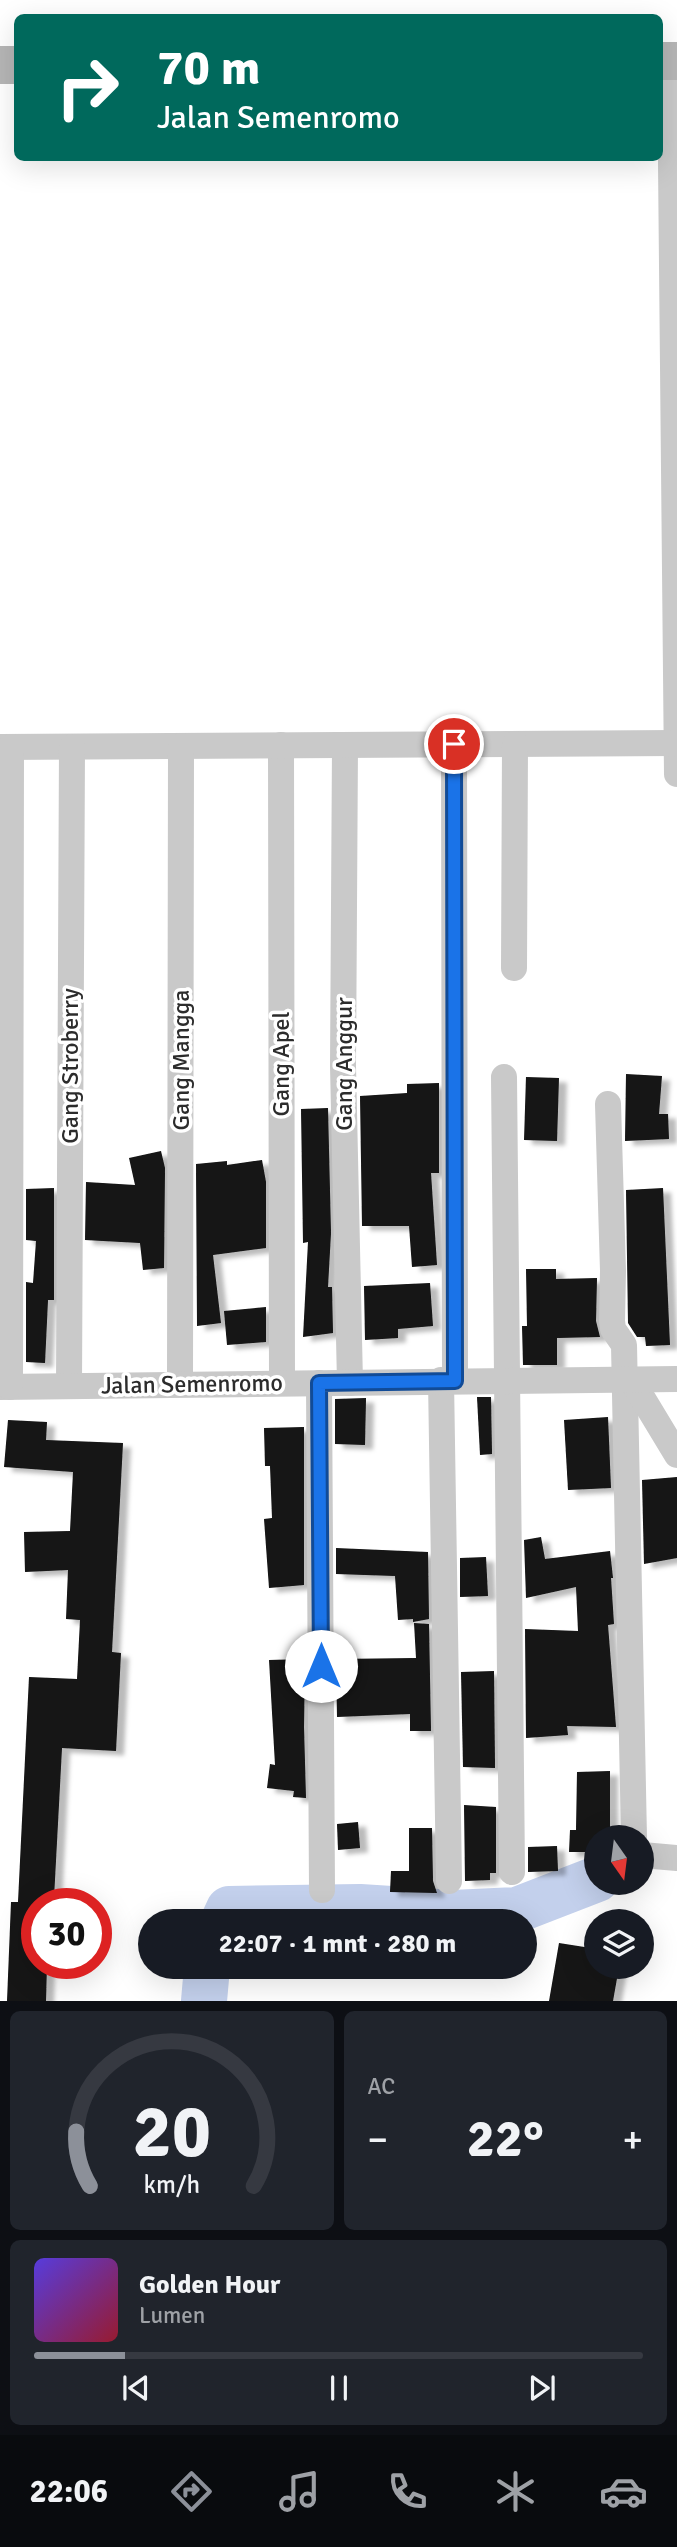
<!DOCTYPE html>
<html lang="id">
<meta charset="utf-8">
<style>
:root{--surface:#171b24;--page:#20242c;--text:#f1f3f6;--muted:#9ea1a6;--line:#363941;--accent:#8c9099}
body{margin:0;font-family:Signika,sans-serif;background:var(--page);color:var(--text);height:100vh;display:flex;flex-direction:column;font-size:26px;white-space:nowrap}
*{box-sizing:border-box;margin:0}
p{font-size:23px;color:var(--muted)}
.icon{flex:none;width:38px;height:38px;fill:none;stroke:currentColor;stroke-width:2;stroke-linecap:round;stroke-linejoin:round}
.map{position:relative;height:2001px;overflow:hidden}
.details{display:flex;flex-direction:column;gap:10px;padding:10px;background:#0d0f14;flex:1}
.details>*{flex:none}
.hud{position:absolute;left:14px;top:14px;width:649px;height:147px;border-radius:10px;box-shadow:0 7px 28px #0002;background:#00695c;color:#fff;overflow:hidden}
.needle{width:46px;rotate:166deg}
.tools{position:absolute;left:584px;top:1825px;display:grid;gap:14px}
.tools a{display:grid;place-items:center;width:70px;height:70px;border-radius:50%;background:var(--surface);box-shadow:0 7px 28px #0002;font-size:35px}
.speed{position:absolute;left:21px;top:1888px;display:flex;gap:14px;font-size:35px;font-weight:700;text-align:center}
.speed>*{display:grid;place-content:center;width:91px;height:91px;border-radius:50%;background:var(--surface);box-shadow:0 7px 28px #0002;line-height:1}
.speed .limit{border:10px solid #d22;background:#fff;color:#111}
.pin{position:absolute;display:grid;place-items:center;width:60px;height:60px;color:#fff;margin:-30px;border:4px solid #fff;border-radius:50%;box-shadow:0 2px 7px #0007}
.me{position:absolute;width:77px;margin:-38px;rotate:0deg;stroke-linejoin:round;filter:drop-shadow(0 0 5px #0008)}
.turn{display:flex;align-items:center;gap:24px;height:147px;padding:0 28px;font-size:32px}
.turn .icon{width:91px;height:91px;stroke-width:2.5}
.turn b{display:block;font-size:49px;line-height:60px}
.big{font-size:52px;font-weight:800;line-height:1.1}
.details .card{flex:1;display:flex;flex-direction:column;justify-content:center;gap:10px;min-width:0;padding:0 24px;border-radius:10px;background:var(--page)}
.details .dial{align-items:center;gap:0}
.dial svg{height:182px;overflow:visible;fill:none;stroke:var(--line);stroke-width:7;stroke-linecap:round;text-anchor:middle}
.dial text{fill:var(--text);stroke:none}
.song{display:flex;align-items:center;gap:21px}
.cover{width:84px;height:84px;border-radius:10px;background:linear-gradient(135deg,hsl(250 70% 55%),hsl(350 70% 35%))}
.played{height:7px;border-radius:4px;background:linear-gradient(90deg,var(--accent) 15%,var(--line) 15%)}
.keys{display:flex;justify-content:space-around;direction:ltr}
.heat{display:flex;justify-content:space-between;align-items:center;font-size:38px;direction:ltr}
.details .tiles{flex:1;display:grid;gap:10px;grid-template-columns:1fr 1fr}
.card:last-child{grid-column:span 2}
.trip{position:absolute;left:138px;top:1909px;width:399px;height:70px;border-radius:35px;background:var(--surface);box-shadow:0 7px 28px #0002;font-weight:800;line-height:70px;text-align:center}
.menu{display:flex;height:112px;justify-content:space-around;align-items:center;background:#090b0e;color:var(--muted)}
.menu .icon{width:49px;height:49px}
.menu .current{color:var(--accent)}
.menu b{font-size:32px;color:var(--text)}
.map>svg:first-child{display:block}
</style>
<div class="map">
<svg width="677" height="2001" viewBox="0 0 677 2001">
<defs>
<filter id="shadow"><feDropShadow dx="8" dy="4.5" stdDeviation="2" flood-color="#0004"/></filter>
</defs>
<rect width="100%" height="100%" fill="#fff"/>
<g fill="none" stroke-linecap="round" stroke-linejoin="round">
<!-- river -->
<g stroke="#c3d0ec" stroke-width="46">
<polyline points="223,1922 229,1909 360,1907 453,1913 517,1910 597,1879"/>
<polyline points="204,2001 207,1967"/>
</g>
</g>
<!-- building -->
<g fill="#131313" filter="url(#shadow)">
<polygon points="626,1074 662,1076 659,1114 668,1114 669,1139 625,1141"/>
<polygon points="526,1077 559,1078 557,1141 524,1140"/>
<polygon points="439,1083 439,1173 431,1173 437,1265 412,1267 409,1226 362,1226 360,1096 407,1093 407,1084"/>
<polygon points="328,1108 331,1233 328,1287 332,1287 333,1333 303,1337 308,1242 303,1243 301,1109"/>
<polygon points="161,1151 165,1168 164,1268 143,1270 140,1243 85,1240 86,1182 135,1185 129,1158"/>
<polygon points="262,1160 266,1182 266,1248 213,1255 221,1323 197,1326 196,1164 227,1161 227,1165"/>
<polygon points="54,1188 54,1300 48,1300 45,1363 26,1362 26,1282 33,1283 36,1241 26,1240 26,1189"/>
<polygon points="663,1188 670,1345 646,1346 645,1337 637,1337 628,1323 626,1190"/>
<polygon points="526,1269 556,1269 556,1279 597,1278 596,1321 600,1337 557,1338 557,1365 523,1365 522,1326 527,1326"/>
<polygon points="430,1283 433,1326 398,1329 398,1338 365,1340 364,1286"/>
<polygon points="266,1307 266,1342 227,1345 224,1311"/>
<polygon points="477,1397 491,1397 492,1454 480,1455"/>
<polygon points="366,1398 365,1445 335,1444 335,1399"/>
<polygon points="608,1417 611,1488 568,1490 564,1420"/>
<polygon points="8,1420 47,1422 46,1440 123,1443 112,1652 121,1653 116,1751 62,1748 54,1898 50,1898 50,1904 37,1904 37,1964 47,1964 46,2001 7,2001 11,1902 18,1902 29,1677 77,1679 80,1620 66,1619 68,1570 25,1572 24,1532 70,1531 73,1472 4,1467"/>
<polygon points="304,1427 304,1585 269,1588 264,1519 272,1518 270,1466 265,1466 264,1428"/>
<polygon points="677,1477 677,1558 644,1564 642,1480"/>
<polygon points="541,1537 545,1559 610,1551 613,1578 611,1578 614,1624 608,1625 616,1727 567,1726 568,1735 526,1738 525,1629 578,1631 576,1587 526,1598 524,1540"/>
<polygon points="336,1548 428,1552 429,1619 413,1622 413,1619 398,1620 395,1576 336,1574"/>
<polygon points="486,1557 488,1596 460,1597 460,1558"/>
<polygon points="414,1623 429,1624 431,1731 410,1731 410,1714 337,1717 336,1659 416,1658"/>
<polygon points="305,1659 304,1727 306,1798 293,1797 294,1791 267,1788 270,1764 275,1765 269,1660"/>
<polygon points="494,1671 495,1768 463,1767 461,1672"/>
<polygon points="610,1771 610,1838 597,1838 597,1852 569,1852 570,1830 576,1830 577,1772"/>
<polygon points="464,1805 496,1807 496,1873 490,1873 490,1880 465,1881"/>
<polygon points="358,1822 360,1848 338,1850 337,1824"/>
<polygon points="409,1828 432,1828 433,1881 437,1893 390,1892 391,1871 409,1871"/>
<polygon points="557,1846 558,1871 528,1872 528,1847"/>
<polygon points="559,1943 597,1949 597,1967 619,1967 613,2001 549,2001"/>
</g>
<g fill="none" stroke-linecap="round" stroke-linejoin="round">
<!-- street -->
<g stroke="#c9c9c9" stroke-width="26">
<polyline points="670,61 677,774"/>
<polyline points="454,744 455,1381"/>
<polyline points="281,745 282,1383"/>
<polyline points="345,745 343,1066 350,1383"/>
<polyline points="0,747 677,743"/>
<polyline points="514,968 515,744"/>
<polyline points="504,1077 512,1872"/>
<polyline points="608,1104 613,1271 612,1321 613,1329 624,1345 634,1838"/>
<polyline points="631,1379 677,1455"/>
<polyline points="441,1380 449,1881"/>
<polyline points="319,1383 322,1890"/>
<polyline points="180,1384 181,746"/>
<polyline points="69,1386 72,747"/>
<polyline points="0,1387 677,1379"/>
<polyline points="10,1387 11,747"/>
<polyline points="642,1855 677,1858"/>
</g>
<!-- secondary -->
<g stroke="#b6b6b6" stroke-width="38">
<polyline points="660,61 677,61"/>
<polyline points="0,65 18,65"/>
</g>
</g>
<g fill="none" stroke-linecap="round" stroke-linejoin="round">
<defs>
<polyline id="route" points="321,1666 319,1383 455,1381 454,744"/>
</defs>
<!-- route casing -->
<use href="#route" stroke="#114b97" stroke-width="18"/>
<!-- route -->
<use href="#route" stroke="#1a73e8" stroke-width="12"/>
</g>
<g text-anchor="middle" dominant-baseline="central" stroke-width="7" stroke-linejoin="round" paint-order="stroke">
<!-- street labels -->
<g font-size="24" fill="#2c2c2c" stroke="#fff">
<text transform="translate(181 1060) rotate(-90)">Gang Mangga</text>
<text transform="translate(281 1064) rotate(-90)">Gang Apel</text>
<text transform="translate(344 1064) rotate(-90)">Gang Anggur</text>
<text transform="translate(70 1066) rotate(-90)">Gang Stroberry</text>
<text transform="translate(192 1384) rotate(-1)">Jalan Semenromo</text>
</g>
</g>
</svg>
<div class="tools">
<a><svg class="needle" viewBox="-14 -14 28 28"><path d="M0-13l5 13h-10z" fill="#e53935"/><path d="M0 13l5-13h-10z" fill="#9ea1a6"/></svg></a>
<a><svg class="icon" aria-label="layers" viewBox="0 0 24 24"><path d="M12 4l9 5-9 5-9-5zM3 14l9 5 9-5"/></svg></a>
</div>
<div class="speed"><div class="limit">30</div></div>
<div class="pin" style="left:454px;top:744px;background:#d93025"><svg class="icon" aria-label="arrive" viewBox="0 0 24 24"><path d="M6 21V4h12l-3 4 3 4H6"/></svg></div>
<svg class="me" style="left:321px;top:1666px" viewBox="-20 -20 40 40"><circle r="19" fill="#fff"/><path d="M0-13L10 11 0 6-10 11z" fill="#1a73e8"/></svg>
<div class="trip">22:07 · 1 mnt · 280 m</div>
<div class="hud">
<div class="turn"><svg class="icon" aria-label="right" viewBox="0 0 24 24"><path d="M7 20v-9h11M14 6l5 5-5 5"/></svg><div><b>70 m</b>Jalan Semenromo</div></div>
</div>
</div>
<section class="details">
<div class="tiles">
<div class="card dial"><svg viewBox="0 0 100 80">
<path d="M14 69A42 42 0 1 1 86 69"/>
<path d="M14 69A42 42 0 0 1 8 45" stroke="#8c9099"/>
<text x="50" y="56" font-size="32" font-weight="700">20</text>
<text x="50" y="72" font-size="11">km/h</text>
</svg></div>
<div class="card"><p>AC</p>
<div class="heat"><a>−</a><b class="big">22°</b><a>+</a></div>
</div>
<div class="card">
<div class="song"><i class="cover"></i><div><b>Golden Hour</b><p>Lumen</p></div></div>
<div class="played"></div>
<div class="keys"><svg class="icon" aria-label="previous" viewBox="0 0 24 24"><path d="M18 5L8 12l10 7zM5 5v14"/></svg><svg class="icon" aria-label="pause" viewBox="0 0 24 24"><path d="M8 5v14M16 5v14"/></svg><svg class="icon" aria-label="next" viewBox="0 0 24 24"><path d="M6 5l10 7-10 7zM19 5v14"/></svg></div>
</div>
</div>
</section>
<nav class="menu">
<b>22:06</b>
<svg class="icon current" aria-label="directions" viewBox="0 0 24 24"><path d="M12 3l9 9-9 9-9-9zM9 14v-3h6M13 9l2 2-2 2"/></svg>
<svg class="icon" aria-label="music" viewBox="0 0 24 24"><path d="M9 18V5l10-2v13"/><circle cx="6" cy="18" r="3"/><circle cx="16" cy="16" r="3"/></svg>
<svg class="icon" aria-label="phone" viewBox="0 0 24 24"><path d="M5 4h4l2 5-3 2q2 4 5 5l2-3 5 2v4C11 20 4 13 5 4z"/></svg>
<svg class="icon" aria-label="climate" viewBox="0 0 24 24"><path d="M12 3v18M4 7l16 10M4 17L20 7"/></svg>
<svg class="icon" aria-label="car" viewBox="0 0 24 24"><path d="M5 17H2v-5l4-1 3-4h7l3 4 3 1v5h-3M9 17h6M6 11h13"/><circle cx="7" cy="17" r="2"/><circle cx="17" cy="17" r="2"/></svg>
</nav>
